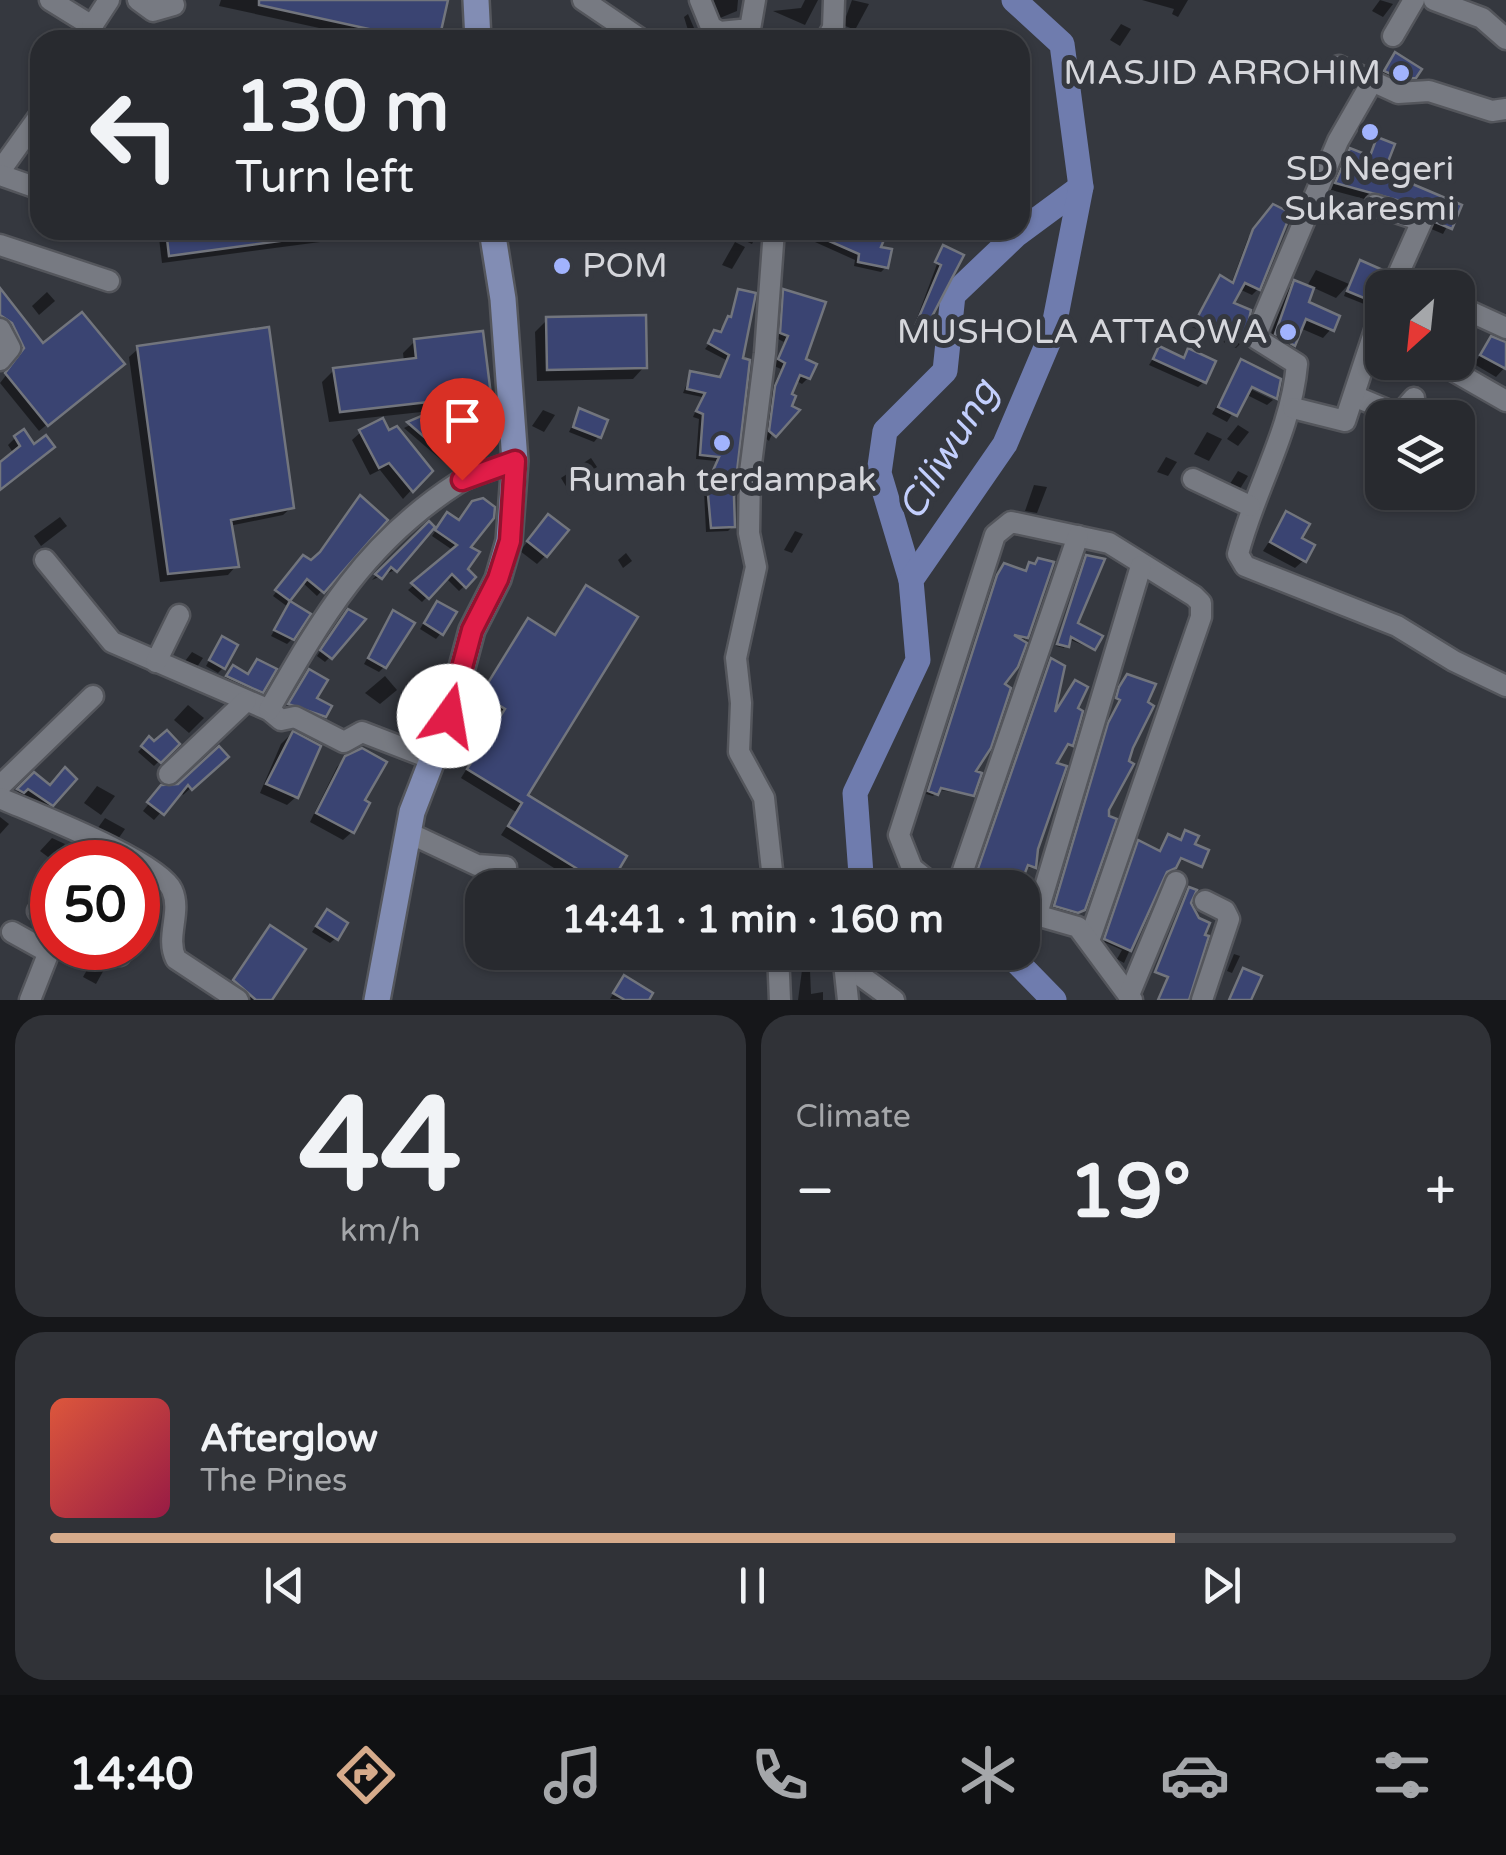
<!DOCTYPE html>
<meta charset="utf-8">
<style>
:root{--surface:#282a2f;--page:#303237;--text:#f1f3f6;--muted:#a5a7aa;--line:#44464b;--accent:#d6ab8b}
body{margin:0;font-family:"Varela Round",sans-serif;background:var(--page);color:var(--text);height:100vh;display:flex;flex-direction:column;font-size:38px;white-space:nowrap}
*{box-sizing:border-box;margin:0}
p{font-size:32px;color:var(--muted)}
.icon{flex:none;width:55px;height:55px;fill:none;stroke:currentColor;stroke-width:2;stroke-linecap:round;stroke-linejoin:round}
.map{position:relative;height:1000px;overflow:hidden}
.sheet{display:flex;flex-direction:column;gap:15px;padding:15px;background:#16171a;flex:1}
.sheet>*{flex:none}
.banner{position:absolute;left:30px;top:30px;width:1000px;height:210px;border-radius:30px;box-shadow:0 2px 8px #0004,0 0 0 2px var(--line);background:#282a2f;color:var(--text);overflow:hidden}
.needle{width:65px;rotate:207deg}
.tools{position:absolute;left:1365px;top:270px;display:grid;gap:20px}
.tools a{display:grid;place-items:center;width:110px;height:110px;border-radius:20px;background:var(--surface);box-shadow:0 2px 8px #0004,0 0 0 2px var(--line);font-size:50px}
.speed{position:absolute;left:30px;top:840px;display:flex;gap:20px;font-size:50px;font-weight:700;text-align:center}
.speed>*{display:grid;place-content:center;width:130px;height:130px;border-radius:50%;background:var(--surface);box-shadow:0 2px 8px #0004,0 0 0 2px var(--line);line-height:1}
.speed .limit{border:15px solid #d22;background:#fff;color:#111}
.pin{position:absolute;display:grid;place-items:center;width:85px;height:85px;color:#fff;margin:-102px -42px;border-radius:50% 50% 50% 0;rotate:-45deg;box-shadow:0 0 10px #0007}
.pin .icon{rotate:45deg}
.me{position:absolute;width:110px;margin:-55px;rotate:13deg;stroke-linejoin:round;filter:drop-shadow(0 0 8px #0008)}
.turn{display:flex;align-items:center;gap:35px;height:210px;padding:0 40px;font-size:45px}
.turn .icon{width:130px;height:130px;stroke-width:2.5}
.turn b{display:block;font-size:70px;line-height:85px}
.big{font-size:75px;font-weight:700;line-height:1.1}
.sheet .card{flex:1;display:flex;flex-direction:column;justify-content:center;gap:15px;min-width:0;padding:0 35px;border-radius:30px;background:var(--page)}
.sheet .dial{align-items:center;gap:0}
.dial b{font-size:130px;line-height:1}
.song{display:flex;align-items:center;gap:30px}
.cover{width:120px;height:120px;border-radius:15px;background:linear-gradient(135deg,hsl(10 70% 55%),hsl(340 70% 35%))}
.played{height:10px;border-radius:5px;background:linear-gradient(90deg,var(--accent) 80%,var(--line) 80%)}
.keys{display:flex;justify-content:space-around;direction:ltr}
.heat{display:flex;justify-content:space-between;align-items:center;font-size:55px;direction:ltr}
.sheet .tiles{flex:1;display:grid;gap:15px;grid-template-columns:1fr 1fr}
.card:last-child{grid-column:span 2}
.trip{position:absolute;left:465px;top:870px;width:575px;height:100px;border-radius:30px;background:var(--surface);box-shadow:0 2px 8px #0004,0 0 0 2px var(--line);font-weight:700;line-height:100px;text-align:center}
.dock{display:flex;height:160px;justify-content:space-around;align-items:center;background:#101113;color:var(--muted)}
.dock .icon{width:70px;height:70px}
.dock .current{color:var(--accent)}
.dock b{font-size:45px;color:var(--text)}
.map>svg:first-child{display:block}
</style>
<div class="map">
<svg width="1506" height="1000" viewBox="0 0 1506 1000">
<rect width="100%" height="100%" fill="#35383f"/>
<!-- shadow -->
<g fill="#0007">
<polygon points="221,0 445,0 437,40 374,40 219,6"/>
<polygon points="713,0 738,0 737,11 720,18"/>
<polygon points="805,0 818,0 805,25 773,11 801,8"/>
<polygon points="852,0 869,4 855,30 843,25"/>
<polygon points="1142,0 1188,0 1178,17 1172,14 1174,9"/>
<polygon points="1380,0 1393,4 1383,17 1372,11"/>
<polygon points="688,14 697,35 703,40 691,40 684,17"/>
<polygon points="1121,24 1131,29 1120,46 1110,40"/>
<polygon points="893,29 911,30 910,40 888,40"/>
<polygon points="1395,56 1414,76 1402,89 1374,84"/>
<polygon points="1378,140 1381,173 1458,206 1443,234 1429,228 1420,214 1331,190 1344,157 1351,151 1367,158"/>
<polygon points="1268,213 1258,289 1252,295 1239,289 1230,304 1242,342 1236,348 1192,327 1215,284 1220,278 1231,284 1248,238"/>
<polygon points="158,230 378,230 373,235 162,263"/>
<polygon points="745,230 759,230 752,244 741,239"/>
<polygon points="820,230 885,230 877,248 886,267 881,272 854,266 855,260 815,242"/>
<polygon points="961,230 984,230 975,242 959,235"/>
<polygon points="735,242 745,247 732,269 722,265"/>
<polygon points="943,248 961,256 919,331 913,329"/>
<polygon points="1361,263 1369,299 1364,304 1344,296 1348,285 1336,298 1312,287 1305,303 1331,329 1323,338 1300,328 1284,353 1268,343 1286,291 1295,283 1306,288 1316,270 1349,284"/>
<circle cx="1463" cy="290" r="9"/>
<polygon points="47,292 55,301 39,315 32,306"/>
<polygon points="739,292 741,360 733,526 728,531 706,532 704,491 716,461 696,459 699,419 693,417 702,397 683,393 691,374 718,379 726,360 705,349 729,318"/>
<polygon points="784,292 808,378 802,384 795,380 769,441 764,437 770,394 781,369 774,366 784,342 776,338 778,298"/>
<polygon points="0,296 43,346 114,371 39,431 0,383 18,360 0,326"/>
<polygon points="547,320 644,367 633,379 537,381 535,332"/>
<polygon points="1491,339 1506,344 1506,366 1496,377 1474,364"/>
<polygon points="415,341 489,394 477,406 329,422 322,382 334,370 404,362 403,353"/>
<polygon points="138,349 292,507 283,515 229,526 236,566 228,575 160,582 129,357"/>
<polygon points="1159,349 1182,360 1189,351 1204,382 1198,387 1149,365"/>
<polygon points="1242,362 1278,381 1275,398 1242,379 1240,384 1273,400 1267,405 1245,394 1227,422 1212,414"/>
<polygon points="543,410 555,415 544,432 532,426"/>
<polygon points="579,411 599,436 594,442 569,432"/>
<polygon points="432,414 440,428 469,452 453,470 404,428"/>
<polygon points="1238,425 1249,432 1238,446 1227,439"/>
<polygon points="361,432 388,433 429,471 403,499 380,470 370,475 352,440"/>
<polygon points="1207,432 1222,439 1209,461 1194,454"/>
<polygon points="15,438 33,447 0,489 0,462 14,454 8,445"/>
<polygon points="1166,457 1177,462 1168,476 1157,472"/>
<polygon points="591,458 597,467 567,488 561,478"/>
<polygon points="1238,471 1248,476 1238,492 1228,487"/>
<polygon points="1034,485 1047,487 1037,513 1025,511"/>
<polygon points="1287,514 1304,560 1295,568 1263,551"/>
<polygon points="60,517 67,526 41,546 34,536"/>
<polygon points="385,520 317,596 302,582 287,602 307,615 292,639 287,644 271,636 288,607 273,596 299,563 312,564"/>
<polygon points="442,521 458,523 468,547 464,569 473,578 459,591 446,578 422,602 408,590 454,551 432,536"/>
<polygon points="540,526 545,556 537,564 520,551"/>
<polygon points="795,531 803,534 792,553 784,550"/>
<polygon points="626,553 632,561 623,568 618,560"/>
<polygon points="1087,558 1075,624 1093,649 1068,639 1064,648 1056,646"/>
<polygon points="392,559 395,570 372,580"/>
<polygon points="1002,568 1026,637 1001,685 972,772 972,795 939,790 933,796 926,794"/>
<polygon points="587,588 525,795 624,857 604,888 563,888 570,878 501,835 516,812 461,778 498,718 474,703 520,630 528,622 553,637"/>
<polygon points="432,609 441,633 436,639 420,629"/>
<polygon points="393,613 384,667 379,672 364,664"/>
<polygon points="343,617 330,657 325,662 317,656"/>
<polygon points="218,645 223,668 218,673 206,666"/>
<polygon points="192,652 203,658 195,670 182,665"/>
<polygon points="1051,661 1051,719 1075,710 1071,745 1064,747 1054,764 1034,867 1024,868 1014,888 981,888 972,884"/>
<polygon points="228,673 261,691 256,696 223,682"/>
<polygon points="385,676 397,690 380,704 365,693"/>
<polygon points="304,677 324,716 318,721 285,709"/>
<polygon points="1125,680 1130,747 1107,809 1080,912 1074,914 1053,908"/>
<polygon points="188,705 204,718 189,733 174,720"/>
<polygon points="290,735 318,747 296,797 287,805 260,793 281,744"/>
<polygon points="149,740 154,744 177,744 154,766 138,752"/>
<polygon points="225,757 183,795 180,791 154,820 143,811 159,791 180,786"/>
<polygon points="346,758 362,801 352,832 343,840 310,822 337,767"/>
<polygon points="34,775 49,788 74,779 46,809 16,793"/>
<polygon points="97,786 115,796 101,815 84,803"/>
<polygon points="0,817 9,824 0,834"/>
<polygon points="105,818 125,829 116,842 95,832"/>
<polygon points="1183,835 1200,866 1178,859 1164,873 1124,963 1117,959 1122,950 1104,942 1137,846 1160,854 1180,842"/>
<polygon points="52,838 65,844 52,860 40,851"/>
<polygon points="322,917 336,938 330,943 312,932"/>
<polygon points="270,928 269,1000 232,1000 223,993"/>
<polygon points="752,952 762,952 762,965 756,970"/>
<polygon points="1234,954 1240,956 1232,973 1227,971"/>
<polygon points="95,956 106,966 96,984 83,977"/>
<polygon points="802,970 810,970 811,994 823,992 823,1000 798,1000"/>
<polygon points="619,984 646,1000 610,999"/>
</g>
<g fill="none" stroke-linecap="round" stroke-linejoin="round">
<!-- river -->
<g stroke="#6f7cae" stroke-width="25">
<polyline points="911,580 879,473 885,431 945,371 953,295 1016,235 1081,187"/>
<polyline points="862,888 855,793 918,660 911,580 1005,444 1053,331 1081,187 1062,44 1014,0"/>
<polyline points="1007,952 1054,1000"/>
</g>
</g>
<!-- building -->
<g fill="#3a4472" stroke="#72757d" stroke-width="2.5">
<polygon points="259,0 448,0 439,40 419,40 259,5"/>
<polygon points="1395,52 1422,69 1416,78 1401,79 1384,71"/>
<polygon points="1377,137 1395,144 1384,172 1462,205 1452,229 1435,222 1426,208 1335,183 1350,148 1370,156"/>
<polygon points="1273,204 1291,213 1260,290 1245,283 1234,303 1251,310 1244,344 1196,320 1220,275 1233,283 1253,229"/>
<polygon points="166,230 310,230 310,237 169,256"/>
<polygon points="804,230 888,230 881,247 892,249 888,268 858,262 859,254"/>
<polygon points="943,245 964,255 926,328 916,324 941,265 935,262"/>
<polygon points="1360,260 1385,271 1371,301 1347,291"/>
<polygon points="1294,280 1314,288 1309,302 1340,316 1334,331 1306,319 1295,346 1275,334"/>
<polygon points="0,288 43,343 82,312 125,364 48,426 5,373 24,348 12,323 0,315"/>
<polygon points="738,289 756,293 743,358 750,360 734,497 735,527 711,528 707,484 719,457 700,455 703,414 696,411 705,393 687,389 690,371 720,377 729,355 708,343 714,330 721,332 728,316 731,317"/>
<polygon points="783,289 826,302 806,359 817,364 810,379 800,375 792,394 796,396 792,406 800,410 776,437 769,431 775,386 785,363 778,359 788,336 780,333"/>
<polygon points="646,315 647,368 547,370 546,317"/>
<polygon points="269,327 294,508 231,520 239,567 168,574 137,346"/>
<polygon points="483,331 491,395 340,412 333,368 416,358 414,339"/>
<polygon points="1491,336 1506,342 1506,369 1480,355"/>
<polygon points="1159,346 1184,358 1188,348 1216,361 1206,383 1153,359"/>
<polygon points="1241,359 1281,379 1277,399 1252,387 1237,416 1218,407"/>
<polygon points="579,408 608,420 601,438 573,427"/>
<polygon points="433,411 442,426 472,452 459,467 407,422"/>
<polygon points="383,418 389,430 397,426 433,471 413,492 389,463 379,468 359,430"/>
<polygon points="24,429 34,444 46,435 55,447 0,490 0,462 20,446 14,436"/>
<polygon points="360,495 388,520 331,585 324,593 307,579 290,601 275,590 303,555 311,560 320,552"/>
<polygon points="483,498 495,507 494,518 471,547 480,552 468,569 476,577 466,588 452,574 429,599 411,583 457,545 435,530 447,512 459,520 472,501"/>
<polygon points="1286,511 1310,524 1302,538 1315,545 1306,562 1270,542"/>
<polygon points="548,514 569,530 547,557 527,541"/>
<polygon points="429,521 435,527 397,572 391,567 382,579 375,574"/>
<polygon points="1086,555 1105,559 1078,623 1103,636 1095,650 1071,637 1069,647 1057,644"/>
<polygon points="1038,558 1054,562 1028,638 1014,635 1027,643 1018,667 1005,684 1011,688 991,748 976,771 982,773 974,796 941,788 938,795 928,791 997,575 1004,563 1026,571 1029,562 1035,564"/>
<polygon points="586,585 638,617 528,795 627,856 608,888 594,879 588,888 562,888 576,868 508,826 522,803 467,769 505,709 481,694 528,618 555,635"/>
<polygon points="290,601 311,614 294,640 274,630"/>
<polygon points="437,601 457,612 443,635 424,623"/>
<polygon points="348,609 366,619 332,659 320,650"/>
<polygon points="393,610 415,623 386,668 368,658"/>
<polygon points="222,636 238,645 225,669 209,660"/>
<polygon points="1051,658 1065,666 1055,712 1075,680 1088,687 1078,708 1083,711 1073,746 1068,744 1057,763 1067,766 1038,849 1036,868 1028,865 1019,888 991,888 974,880"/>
<polygon points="257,659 277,669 263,693 226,676 233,665 248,674"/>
<polygon points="309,669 328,680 317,698 332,706 326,717 288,704"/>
<polygon points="1127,674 1156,684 1148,702 1154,706 1133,748 1129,761 1134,764 1109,810 1109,816 1117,819 1085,910 1078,913 1054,906 1108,723 1120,700 1116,698 1119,687"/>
<polygon points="167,730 180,744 161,763 141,746 149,736 154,741"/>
<polygon points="293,731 321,746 298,798 266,784"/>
<polygon points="219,746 229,757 192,790 188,785 164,815 147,802 161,785 178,784"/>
<polygon points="362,748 387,762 365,800 370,803 354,833 316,813 345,756"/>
<polygon points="65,767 77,779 53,806 28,789 24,793 17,789 34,772 50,785"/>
<polygon points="1185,830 1199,836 1195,844 1209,850 1202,867 1181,858 1176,868 1167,872 1131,951 1104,939 1138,840 1160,851 1168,834 1181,840"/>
<polygon points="1189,887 1197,890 1191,903 1199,918 1210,923 1205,935 1209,936 1189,1000 1158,1000 1168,977 1155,972"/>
<polygon points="327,909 348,923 338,940 316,926"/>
<polygon points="270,925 306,949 272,1000 256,1000 233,980"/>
<polygon points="1243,968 1262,976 1251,1000 1229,1000"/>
<polygon points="624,975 653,993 649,1000 625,1000 613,993"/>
</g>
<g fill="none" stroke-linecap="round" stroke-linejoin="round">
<defs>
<g id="minor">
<polyline points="50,0 92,26 95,40"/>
<polyline points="138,0 153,11 174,5"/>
<polyline points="583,0 642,40"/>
<polyline points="700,0 711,27 720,32 750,29 755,0"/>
<polyline points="1434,0 1482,18 1506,39"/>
<polyline points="92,26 109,0"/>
<polyline points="1393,36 1414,0"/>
<polyline points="826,40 833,28 834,0"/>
<polyline points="1339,66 1398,93 1429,91 1492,111 1506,109"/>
<path d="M 1373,80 L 1338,141 L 1258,330 L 1257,339 L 1297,364 C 1291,432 1255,488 1238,554 L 1245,566 L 1397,626 L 1454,661 L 1506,686"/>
<polyline points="0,171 40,115"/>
<polyline points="0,175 40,189"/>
<polyline points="1375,205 1422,221 1392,288"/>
<polyline points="774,230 765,353 750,472 749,533 756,567 736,658 741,703 739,752 764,798 774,888"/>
<polyline points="0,245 109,281"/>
<polyline points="1458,306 1506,328"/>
<polyline points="0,329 10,348 0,360"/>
<polyline points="1445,366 1506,401"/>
<polyline points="1354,396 1399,415 1414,398"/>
<polyline points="1293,408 1345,421 1382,309"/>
<polyline points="1193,479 1250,506"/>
<polyline points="45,560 112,642 269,710 281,720 295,717 344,742 362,732 432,759"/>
<polyline points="156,662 179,615"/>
<path d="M 269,710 C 323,616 365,543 458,483 C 474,473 497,469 515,461"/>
<polyline points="169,774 246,701"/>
<polyline points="0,786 93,696"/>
<path d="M 0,798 C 34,813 159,861 172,890 C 182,912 165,937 176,959 L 238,1000"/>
<polyline points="407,832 477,865 506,867"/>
<polyline points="937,888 912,868 899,835 995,535 1011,522 1109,543 1194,596 1201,603 1201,617 1090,938"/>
<polyline points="957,888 1078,536"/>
<polyline points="38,911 52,918"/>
<polyline points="1022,911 1078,927 1132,1000"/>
<polyline points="1037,914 1141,566"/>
<polyline points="12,932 48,952"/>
<polyline points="107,948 120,955"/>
<polyline points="778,952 780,1000"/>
<polyline points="828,952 894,1000"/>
<polyline points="844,963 848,1000"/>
<polyline points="1129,995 1176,882"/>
<polyline points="30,1000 52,944"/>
<polyline points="1202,1000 1229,919 1225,911 1205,901"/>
</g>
<g id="major">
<polyline points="476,0 478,40"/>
<polyline points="377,1000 412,812 449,716 472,630 498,579 509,541 515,461 503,299 492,230"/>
</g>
</defs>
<!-- minor casing -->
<use href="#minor" stroke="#54565c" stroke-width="25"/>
<!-- major casing -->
<use href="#major" stroke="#54565c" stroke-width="30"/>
<!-- minor -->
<use href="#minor" stroke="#777a82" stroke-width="20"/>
<!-- major -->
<use href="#major" stroke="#828db4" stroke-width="25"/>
</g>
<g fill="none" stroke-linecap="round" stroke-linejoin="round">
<defs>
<polyline id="route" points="449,716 472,630 498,579 510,541 515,461 462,480"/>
</defs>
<!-- route casing -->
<use href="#route" stroke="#92132f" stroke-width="25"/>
<!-- route -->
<use href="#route" stroke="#e11d48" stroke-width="18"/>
</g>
<!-- markers -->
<g fill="#a1b3fd" stroke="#35383f" stroke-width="4">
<circle cx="1401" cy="73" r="10"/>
<circle cx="1370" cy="132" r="10"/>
<circle cx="562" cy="266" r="10"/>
<circle cx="1288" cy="332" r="10"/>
<circle cx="722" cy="443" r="10"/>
</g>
<g text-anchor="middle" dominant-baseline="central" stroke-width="10" stroke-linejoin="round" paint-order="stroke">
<!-- poi labels -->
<g font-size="35" fill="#d5d6db" stroke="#35383f" text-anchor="end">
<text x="1381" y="73">MASJID ARROHIM</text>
<text x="1370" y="169" text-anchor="middle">SD Negeri<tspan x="1370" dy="40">Sukaresmi</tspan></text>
<text x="582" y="266" text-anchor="start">POM</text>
<text x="1268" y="332">MUSHOLA ATTAQWA</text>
<text x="722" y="480" text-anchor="middle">Rumah terdampak</text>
</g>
<!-- water labels -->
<g font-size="38" font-style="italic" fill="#c3cffd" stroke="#35383f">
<text transform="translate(948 450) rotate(-59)">Ciliwung</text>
</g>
</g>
</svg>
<div class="tools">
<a><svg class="needle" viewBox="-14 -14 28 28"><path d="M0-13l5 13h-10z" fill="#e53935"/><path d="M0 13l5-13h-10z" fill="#a5a7aa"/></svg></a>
<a><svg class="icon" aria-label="layers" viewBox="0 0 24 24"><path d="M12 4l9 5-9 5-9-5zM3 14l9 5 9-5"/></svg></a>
</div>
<div class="speed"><div class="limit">50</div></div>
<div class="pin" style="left:462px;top:480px;background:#d93025"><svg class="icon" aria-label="arrive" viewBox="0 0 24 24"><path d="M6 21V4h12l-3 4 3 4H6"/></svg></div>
<svg class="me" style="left:449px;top:716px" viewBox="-20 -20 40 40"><circle r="19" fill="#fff"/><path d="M0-13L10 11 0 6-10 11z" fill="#e11d48"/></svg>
<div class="trip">14:41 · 1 min · 160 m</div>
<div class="banner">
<div class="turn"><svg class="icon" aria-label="left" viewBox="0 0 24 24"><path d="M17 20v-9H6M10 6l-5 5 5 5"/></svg><div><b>130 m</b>Turn left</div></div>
</div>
</div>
<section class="sheet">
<div class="tiles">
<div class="card dial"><b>44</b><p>km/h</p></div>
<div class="card"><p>Climate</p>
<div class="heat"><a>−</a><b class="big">19°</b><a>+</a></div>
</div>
<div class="card">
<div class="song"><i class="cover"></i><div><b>Afterglow</b><p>The Pines</p></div></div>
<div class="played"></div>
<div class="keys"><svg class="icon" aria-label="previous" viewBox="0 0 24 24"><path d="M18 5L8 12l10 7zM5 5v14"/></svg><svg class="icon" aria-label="pause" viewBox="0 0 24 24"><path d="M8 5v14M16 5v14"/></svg><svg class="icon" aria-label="next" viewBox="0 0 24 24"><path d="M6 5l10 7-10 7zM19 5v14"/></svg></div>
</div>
</div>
</section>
<nav class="dock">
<b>14:40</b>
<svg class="icon current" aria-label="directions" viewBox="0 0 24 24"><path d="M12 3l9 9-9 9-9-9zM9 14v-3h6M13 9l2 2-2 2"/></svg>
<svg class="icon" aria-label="music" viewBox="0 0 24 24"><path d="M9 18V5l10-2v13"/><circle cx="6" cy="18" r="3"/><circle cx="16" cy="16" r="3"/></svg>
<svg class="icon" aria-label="phone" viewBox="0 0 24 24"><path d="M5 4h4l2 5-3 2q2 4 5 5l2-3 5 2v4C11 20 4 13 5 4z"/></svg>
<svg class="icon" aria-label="climate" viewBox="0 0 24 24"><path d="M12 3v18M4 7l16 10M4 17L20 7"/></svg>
<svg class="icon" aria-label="car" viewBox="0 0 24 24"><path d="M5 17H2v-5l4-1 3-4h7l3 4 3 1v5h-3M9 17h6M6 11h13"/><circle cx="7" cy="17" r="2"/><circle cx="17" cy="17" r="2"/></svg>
<svg class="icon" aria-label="filters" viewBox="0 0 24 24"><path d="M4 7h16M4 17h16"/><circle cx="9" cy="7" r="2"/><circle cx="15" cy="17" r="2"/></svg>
</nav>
